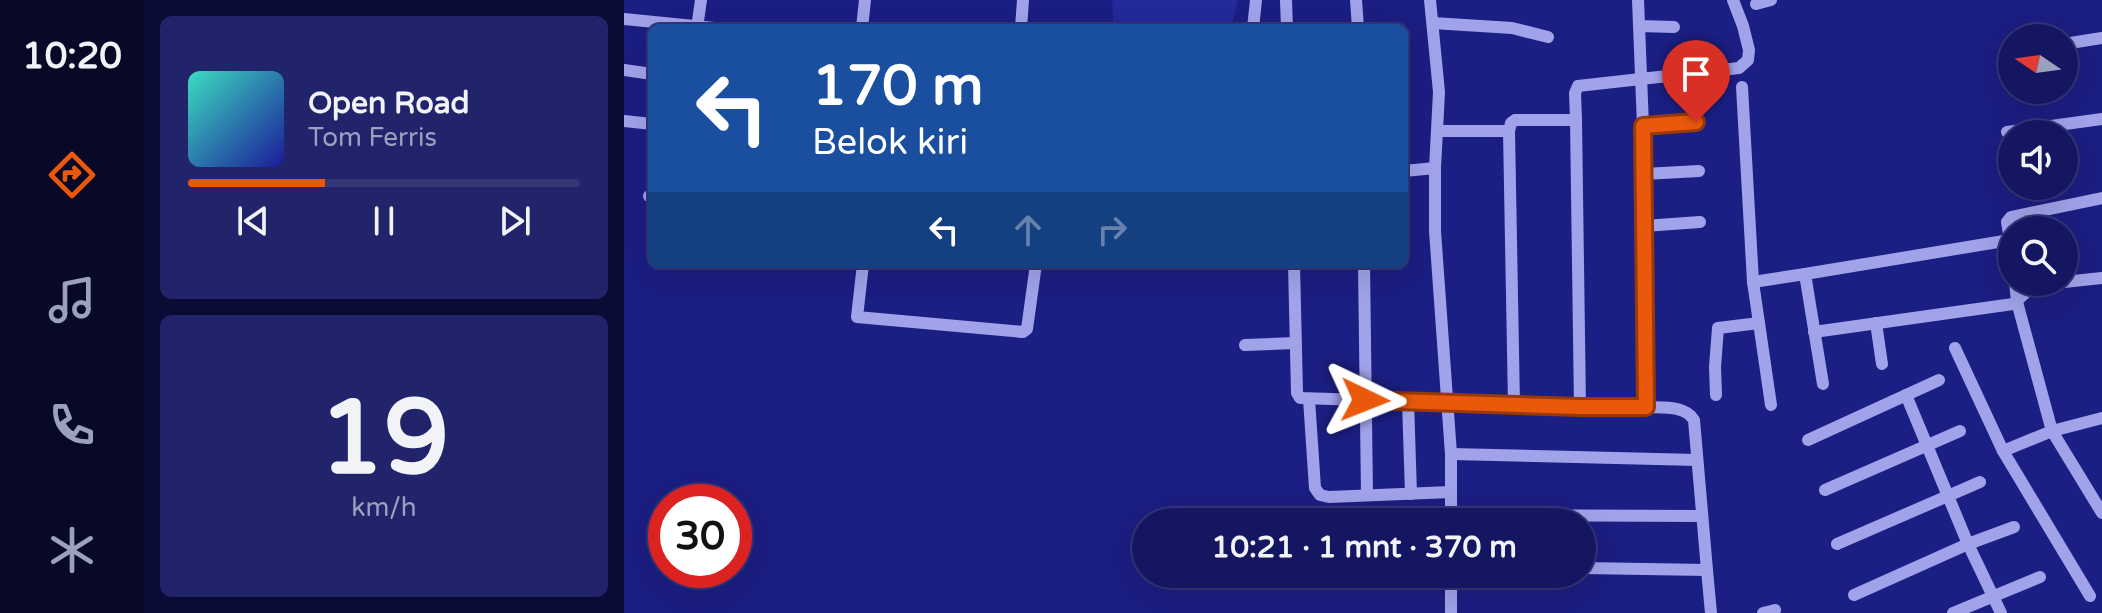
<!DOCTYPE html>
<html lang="id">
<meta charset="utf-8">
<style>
:root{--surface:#141662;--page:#21236b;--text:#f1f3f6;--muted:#9d9fbe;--line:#333577;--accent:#ea580c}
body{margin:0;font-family:"Varela Round",sans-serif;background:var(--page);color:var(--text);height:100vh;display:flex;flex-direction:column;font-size:30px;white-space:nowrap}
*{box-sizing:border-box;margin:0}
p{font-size:26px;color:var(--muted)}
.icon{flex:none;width:44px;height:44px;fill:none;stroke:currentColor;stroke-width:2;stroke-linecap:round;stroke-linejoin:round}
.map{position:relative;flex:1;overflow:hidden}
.drawer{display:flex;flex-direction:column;gap:16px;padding:16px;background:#0b0c36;width:480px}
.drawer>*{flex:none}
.guide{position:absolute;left:24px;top:24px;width:760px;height:244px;border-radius:12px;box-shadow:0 8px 32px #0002,0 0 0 2px var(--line);background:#1a4fa0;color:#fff;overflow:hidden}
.needle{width:52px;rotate:283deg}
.fabs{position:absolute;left:1374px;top:24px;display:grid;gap:16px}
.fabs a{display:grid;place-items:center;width:80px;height:80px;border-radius:50%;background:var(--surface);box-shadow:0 8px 32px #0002,0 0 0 2px var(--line);font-size:40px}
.speed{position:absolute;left:24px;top:484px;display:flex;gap:16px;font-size:40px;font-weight:700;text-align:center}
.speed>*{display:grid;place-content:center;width:104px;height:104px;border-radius:50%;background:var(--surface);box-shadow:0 8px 32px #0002,0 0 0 2px var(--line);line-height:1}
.speed .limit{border:12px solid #d22;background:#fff;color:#111}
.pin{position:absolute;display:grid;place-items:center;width:68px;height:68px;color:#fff;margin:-82px -34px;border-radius:50% 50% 50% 0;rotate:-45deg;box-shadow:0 0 8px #0007}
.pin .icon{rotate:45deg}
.me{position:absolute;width:88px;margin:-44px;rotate:92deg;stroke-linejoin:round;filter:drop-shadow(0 0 6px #0008)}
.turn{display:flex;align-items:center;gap:28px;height:168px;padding:0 32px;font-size:36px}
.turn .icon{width:104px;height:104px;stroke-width:2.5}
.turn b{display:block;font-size:56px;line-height:68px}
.lanes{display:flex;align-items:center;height:76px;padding:0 32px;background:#0003;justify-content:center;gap:40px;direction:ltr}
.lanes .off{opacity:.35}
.drawer .tile{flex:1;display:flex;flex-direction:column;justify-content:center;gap:12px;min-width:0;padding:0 28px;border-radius:12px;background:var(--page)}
.drawer .dial{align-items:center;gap:0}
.dial b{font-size:104px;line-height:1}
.song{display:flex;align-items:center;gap:24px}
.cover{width:96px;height:96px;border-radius:12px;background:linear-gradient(135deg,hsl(170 70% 55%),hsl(240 70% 35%))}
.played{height:8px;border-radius:4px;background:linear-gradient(90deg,var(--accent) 35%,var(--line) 35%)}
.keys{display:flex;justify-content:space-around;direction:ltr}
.trip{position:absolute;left:508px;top:508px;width:464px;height:80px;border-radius:40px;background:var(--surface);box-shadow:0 8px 32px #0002,0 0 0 2px var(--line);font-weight:700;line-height:80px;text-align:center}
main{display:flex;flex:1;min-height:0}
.menu{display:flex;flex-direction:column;width:144px;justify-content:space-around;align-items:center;background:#080927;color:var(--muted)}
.menu .icon{width:56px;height:56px}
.menu .selected{color:var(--accent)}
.menu b{font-size:36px;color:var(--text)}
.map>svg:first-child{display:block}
</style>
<main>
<nav class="menu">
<b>10:20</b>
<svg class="icon selected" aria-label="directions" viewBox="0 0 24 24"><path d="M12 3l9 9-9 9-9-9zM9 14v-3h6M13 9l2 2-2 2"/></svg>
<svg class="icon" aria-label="music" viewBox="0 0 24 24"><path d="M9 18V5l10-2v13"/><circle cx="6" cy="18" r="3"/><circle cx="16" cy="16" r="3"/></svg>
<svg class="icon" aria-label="phone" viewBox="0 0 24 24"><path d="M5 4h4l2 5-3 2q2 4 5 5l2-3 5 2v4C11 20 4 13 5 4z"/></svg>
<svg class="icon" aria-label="climate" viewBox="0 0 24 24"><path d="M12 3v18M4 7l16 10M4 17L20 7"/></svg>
</nav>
<section class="drawer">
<div class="tile">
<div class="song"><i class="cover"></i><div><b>Open Road</b><p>Tom Ferris</p></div></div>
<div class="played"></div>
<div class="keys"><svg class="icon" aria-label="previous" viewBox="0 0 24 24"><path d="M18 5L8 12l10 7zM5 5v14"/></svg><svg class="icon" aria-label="pause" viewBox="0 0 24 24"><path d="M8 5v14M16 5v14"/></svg><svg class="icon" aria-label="next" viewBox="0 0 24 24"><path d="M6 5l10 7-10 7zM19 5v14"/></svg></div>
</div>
<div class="tile dial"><b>19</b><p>km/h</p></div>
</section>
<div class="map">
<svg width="1478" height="613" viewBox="0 0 1478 613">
<rect width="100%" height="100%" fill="#1b1e82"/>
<!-- green -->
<polygon fill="#24299b" points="488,0 614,0 607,28 490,28"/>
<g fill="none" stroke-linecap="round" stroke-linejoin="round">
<!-- minor -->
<g stroke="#a0a3ea" stroke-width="12">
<polyline points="662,0 663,28"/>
<polyline points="732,0 734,28"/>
<polyline points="806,0 815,92 811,168 811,231 827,454 827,522"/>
<polyline points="1132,4 1147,0"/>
<polyline points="0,19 90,28"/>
<polyline points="809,23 888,28 924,37"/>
<polyline points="1015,26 1050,27"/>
<polyline points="73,28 77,0"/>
<polyline points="238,28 241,0"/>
<polyline points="397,28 399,0"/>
<polyline points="629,28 632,0"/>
<polyline points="1440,44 1478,38"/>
<polyline points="1381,52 1388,51"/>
<polyline points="0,70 28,74"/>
<polyline points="1118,87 1129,282 1147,405"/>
<polyline points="952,120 956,407"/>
<polyline points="0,121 28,124"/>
<polyline points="1019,126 1072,122"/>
<polyline points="814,131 885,131 887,123 891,120 952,120 951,93 954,86 1115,68 1124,60 1125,50 1119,26 1109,0"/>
<polyline points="885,131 890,405"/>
<polyline points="1383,132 1478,119"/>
<polyline points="780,171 811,168"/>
<polyline points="1020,174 1075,171"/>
<polyline points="25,196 28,196"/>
<polyline points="1020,226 1076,222"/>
<polyline points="1386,240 1383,222 1387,217 1478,198"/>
<polyline points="239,264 233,317 399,332 403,329 412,264"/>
<polyline points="670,264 673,393 676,398 956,407 1022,407 1019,126 1014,0"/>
<polyline points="740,264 743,495"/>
<polyline points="1129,282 1181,274"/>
<polyline points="1391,282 1393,302 1428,431 1478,418"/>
<polyline points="1440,282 1478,278"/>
<polyline points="1252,323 1258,364"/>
<polyline points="1190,332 1389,304 1409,286 1439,282"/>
<polyline points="621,345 671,343"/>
<polyline points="1331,348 1379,451 1428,431 1478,513"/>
<polyline points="1199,384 1181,274 1386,240 1388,257"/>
<polyline points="1092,395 1091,367 1094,328 1135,323"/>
<polyline points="1282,395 1344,544 1377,613"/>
<polyline points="685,399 691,488 696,495 705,497 827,492"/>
<polyline points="784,401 787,494"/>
<polyline points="1184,440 1315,380"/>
<polyline points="1379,451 1466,596"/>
<polyline points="827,454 1073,460"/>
<polyline points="1201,490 1336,431"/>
<polyline points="827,515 1078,516"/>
<polyline points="1213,544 1356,482"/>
<path d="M 958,568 L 1083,570 L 1070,420 C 1061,405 1038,408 1022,407"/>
<polyline points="1083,570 1087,613"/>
<polyline points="827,574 827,613"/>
<polyline points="1230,595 1344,544 1390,527"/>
<polyline points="1139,613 1151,610"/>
<polyline points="1329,613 1416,577"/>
</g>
</g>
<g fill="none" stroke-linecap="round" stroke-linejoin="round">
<defs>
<polyline id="route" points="741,400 956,407 1022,407 1019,126 1072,122"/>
</defs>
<!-- route casing -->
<use href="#route" stroke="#983908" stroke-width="20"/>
<!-- route -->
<use href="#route" stroke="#ea580c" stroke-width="14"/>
</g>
</svg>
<div class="fabs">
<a><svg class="needle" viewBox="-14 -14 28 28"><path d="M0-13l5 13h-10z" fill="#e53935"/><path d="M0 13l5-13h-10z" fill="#9d9fbe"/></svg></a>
<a><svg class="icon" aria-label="sound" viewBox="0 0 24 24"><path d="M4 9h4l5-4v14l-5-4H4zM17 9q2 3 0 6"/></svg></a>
<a><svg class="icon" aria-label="search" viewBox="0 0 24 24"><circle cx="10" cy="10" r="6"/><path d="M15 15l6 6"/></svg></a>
</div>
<div class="speed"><div class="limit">30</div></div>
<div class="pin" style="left:1072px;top:122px;background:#d93025"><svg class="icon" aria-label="arrive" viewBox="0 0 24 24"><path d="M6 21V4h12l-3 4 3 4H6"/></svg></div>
<svg class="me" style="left:741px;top:400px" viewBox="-20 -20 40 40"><path d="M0-17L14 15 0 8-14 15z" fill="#ea580c" stroke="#fff" stroke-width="4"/></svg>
<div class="trip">10:21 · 1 mnt · 370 m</div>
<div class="guide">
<div class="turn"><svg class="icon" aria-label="left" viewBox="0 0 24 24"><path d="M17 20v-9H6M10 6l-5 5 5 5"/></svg><div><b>170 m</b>Belok kiri</div></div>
<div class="lanes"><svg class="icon" aria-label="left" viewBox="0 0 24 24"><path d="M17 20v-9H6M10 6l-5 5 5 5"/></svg><svg class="icon off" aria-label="ahead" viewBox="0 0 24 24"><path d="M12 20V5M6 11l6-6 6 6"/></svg><svg class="icon off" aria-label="right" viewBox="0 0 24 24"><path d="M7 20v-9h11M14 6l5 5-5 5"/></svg></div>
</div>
</div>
</main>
